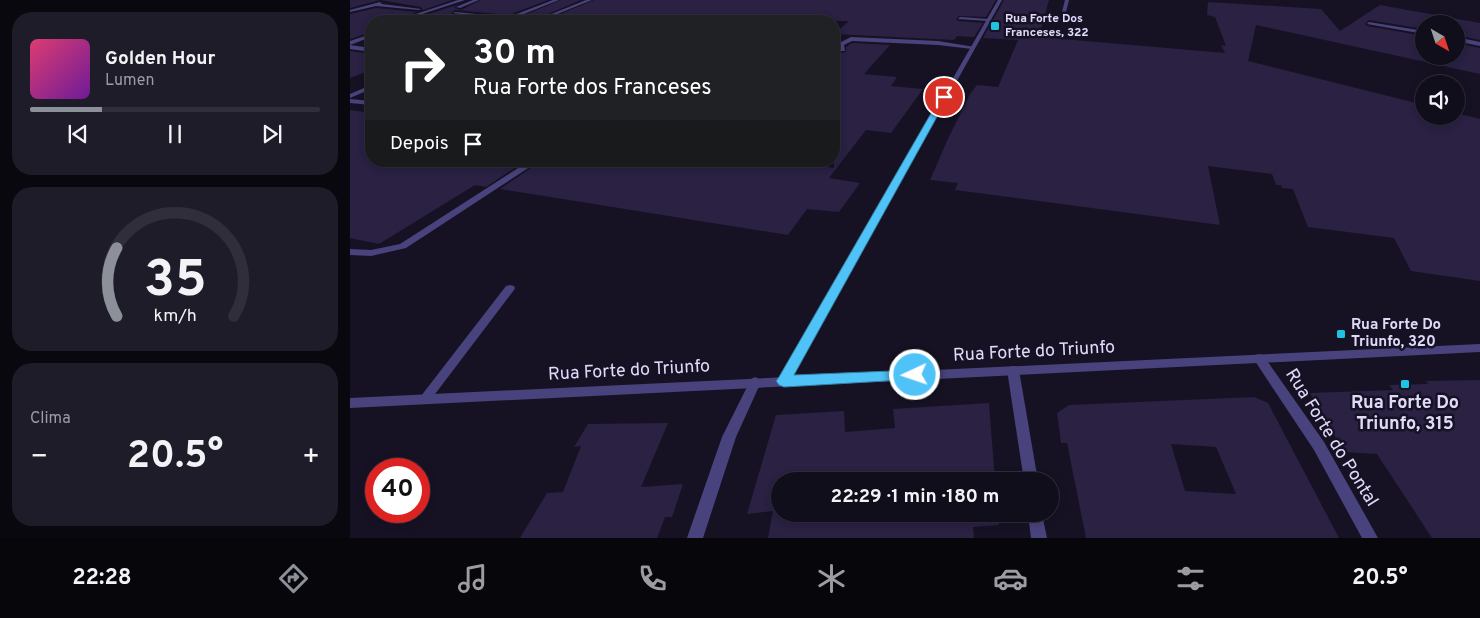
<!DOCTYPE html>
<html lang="pt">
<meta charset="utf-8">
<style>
:root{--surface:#100e1b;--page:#1e1c28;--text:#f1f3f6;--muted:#9c9ca3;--line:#302e3a;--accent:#8c9099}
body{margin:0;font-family:Overpass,sans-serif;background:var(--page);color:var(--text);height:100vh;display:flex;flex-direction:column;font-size:19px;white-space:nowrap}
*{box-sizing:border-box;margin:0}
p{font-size:16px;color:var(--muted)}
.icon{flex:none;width:28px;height:28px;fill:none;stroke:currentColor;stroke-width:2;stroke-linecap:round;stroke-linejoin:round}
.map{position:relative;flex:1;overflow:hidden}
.side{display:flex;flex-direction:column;gap:12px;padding:12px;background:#09080f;width:350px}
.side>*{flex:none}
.banner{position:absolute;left:15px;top:15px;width:475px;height:152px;border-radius:20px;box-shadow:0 2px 8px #0003,0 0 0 1px var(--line);background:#202124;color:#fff;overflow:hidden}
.needle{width:32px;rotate:141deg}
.buttons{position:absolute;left:1065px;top:15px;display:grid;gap:10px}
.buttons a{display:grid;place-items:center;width:50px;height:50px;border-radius:50%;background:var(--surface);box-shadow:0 2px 8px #0003,0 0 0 1px var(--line);font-size:25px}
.speed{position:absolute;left:15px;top:458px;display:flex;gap:10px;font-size:25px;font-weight:700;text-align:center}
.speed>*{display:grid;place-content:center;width:65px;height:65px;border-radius:50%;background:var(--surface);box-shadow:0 2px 8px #0003,0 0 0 1px var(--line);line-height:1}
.speed .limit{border:8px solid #d22;background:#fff;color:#111}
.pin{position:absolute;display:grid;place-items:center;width:42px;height:42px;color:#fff;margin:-21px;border:2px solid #fff;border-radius:50%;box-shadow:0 1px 5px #0007}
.me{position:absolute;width:55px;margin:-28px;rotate:267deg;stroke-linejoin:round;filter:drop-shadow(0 0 4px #0008)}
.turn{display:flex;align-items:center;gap:18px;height:105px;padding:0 25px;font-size:22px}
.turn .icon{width:65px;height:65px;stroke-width:2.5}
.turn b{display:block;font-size:35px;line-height:42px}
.then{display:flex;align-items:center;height:48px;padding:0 25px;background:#0003;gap:10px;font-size:19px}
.big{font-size:38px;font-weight:700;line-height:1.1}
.side .card{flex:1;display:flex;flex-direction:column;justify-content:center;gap:8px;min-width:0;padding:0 18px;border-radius:20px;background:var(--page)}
.side .dial{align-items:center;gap:0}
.dial svg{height:130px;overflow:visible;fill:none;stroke:var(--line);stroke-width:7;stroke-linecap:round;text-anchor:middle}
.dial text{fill:var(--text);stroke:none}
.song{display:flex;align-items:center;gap:15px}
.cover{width:60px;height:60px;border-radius:8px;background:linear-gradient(135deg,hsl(340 70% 55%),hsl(280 70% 35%))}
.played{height:5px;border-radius:2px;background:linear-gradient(90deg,var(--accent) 25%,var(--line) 25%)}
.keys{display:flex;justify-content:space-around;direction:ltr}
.heat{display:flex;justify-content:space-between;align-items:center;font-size:28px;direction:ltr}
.trip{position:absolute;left:421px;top:472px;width:288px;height:50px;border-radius:25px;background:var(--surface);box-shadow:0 2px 8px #0003,0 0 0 1px var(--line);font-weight:700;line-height:50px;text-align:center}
.dock{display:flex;height:80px;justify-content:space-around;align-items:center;background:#06060b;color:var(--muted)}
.dock .icon{width:35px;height:35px}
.dock .selected{color:var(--accent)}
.dock b{font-size:22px;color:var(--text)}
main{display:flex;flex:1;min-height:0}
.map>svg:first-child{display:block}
</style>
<main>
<section class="side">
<div class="card">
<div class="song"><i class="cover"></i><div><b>Golden Hour</b><p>Lumen</p></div></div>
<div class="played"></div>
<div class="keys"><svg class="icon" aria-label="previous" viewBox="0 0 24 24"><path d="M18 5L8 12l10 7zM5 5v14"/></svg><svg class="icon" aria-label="pause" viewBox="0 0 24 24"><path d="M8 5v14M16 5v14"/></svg><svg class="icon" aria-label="next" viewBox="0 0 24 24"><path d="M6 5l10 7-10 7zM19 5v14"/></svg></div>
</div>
<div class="card dial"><svg viewBox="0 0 100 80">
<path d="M14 69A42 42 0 1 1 86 69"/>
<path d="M14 69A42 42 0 0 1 14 27" stroke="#8c9099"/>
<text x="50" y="56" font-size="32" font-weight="700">35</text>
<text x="50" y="72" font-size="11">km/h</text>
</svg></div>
<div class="card"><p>Clima</p>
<div class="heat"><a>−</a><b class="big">20.5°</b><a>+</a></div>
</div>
</section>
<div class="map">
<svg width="1130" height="538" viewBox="0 0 1130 538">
<rect width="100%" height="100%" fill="#161224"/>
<!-- building -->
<g fill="#2a2143" fill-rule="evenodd">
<polygon points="0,0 102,0 73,10 71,7 30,0 0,8"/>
<polygon points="131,0 198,0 159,15 105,10 101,13 103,15 148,21 56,21 107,5 104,8 111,10"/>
<polygon points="211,0 231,0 182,21 160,21"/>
<polygon points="244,0 646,0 636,17 609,16 606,19 608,21 633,23 624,37 607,36 604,40 484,34 499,21 194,21"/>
<polygon points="654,0 699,0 689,37 875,53 871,45 876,46 865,17 857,15 858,2 971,9 990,31 1030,5 1130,23 1130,40 1106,35 1106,24 1074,24 1074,29 1019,20 1015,24 1017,26 1074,36 1074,56 1106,56 1106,43 1130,48 1130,74 906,25 898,61 1074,105 1074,116 1106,116 1106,113 1130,119 1130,281 1061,271 1044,238 958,227 943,189 932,188 931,185 926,185 922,174 858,166 870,225 605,190 608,183 580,180 597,141 620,94 627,85 648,87 668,40 633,38"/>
<polygon points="26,8 67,12 43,21 21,21 21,32 0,39 0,14"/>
<polygon points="502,43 540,45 514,74 547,77 541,86 573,89 541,133 516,130 479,178 510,183 489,212 457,209 438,235 150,189 191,161 431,161 484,168 484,58 490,53 496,52 496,47"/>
<polygon points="0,51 21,54 21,70 0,78"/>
<polygon points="0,110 21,113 21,161 175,161 136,187 125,185 29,244 0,238"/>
<polygon points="1130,380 1130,538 1082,538 1027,454 994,452 960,393 1043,390 1039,385 1078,384 1076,381"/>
<path d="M 904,397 L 918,403 L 989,538 L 736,538 L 717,443 L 711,443 L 707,413 L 719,405 ZM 821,444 L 866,447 L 886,494 L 835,491 Z"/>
<polygon points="639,403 645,481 430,481 430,514 648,514 649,525 623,527 624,538 418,538 423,511 397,514 426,415 494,411 495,432 545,428 543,409"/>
<polygon points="318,423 291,487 333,484 322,517 315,517 307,538 170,538 197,493 213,492 231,446 224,447 238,424"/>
</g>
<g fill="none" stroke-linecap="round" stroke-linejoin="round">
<!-- service -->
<g fill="#49437d" fill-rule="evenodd">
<polygon points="108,0 115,0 51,21 45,21"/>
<polygon points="123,0 129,0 110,8 106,7"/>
<polygon points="203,0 209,0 156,21 150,21 153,19 103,13 105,12 159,17"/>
<polygon points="715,0 719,0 714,20 712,21 710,20"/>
<polygon points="30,2 32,4 71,9 69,10 26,6 0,12 0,10"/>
<polygon points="610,17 638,19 640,20 638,21 608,19"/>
<polygon points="1019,22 1074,31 1074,34 1017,24"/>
<polygon points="21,34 21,37 0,45 0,41"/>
<polygon points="501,37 588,41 625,47 622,49 588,45 502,41 494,45 495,51 491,51 489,43"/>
<polygon points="1106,37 1130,42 1130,46 1106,41"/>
<polygon points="0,45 21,48 21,52 0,49"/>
<polygon points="0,99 21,101 21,105 0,103"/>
<polygon points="179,161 189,161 56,248 21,256 0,255 0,249 21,250 50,244"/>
<polygon points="160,285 164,286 165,288 164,290 79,402 75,404 71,402 69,399 71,396 156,286"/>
</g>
<!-- minor -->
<g fill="#49437d" fill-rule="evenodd">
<polygon points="236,0 242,0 190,21 184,21"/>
<polygon points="648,0 652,0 438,384 434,386 430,384 428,381 430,378"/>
<polygon points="21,85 21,89 0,98 0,94"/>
<polygon points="909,354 913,355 974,442 1028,538 1012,538 964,450 903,358 905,355"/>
<polygon points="663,366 667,367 669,370 688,481 674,481 657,370 659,367"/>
<polygon points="405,377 409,379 411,382 386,437 353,538 337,538 372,437 401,379"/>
<polygon points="678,514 692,514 697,538 681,538"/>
</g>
<!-- tertiary -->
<polygon fill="#49437d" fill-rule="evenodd" points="1130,344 1130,352 0,408 0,398"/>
</g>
<!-- route -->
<polygon fill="#4fc3f7" stroke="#337fa1" points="591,96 598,97 444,375 565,370 570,371 572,375 570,379 434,387 429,385 426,381 429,377"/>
<!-- markers -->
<g fill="#1fc2e1" stroke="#161224" stroke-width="2">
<rect x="640" y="21" width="10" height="10" rx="2.5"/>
<rect x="986" y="329" width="10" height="10" rx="2.5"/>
<rect x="1050" y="379" width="10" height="10" rx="2.5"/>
</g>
<g text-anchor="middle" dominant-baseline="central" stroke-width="5" stroke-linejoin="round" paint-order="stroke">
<!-- far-poi labels -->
<g font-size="12" font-weight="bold" fill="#e0dafa" stroke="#161224" text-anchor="start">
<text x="655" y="19">Rua Forte Dos<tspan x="655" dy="14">Franceses, 322</tspan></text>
</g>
<!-- poi labels -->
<g font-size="15" font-weight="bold" fill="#e0dafa" stroke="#161224" text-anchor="start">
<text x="1001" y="325">Rua Forte Do<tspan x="1001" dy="17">Triunfo, 320</tspan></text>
</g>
<!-- near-street labels -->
<g font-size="18" fill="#e0dafa" stroke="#161224">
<text transform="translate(684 352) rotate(-3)">Rua Forte do Triunfo</text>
<text transform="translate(279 371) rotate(-3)">Rua Forte do Triunfo</text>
<text transform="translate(981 438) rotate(58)">Rua Forte do Pontal</text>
</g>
<!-- near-poi labels -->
<g font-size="18" font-weight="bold" fill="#e0dafa" stroke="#161224">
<text x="1055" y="403">Rua Forte Do<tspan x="1055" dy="21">Triunfo, 315</tspan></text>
</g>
</g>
</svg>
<div class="buttons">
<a><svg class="needle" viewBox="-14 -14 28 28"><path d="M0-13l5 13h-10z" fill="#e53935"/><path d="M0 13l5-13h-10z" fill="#9c9ca3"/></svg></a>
<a><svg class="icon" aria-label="sound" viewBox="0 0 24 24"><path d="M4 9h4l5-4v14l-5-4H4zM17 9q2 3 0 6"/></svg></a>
</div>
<div class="speed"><div class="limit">40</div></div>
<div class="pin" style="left:594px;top:97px;background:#d93025"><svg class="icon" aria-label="arrive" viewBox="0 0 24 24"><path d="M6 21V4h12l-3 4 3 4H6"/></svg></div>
<svg class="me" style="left:565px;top:375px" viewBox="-20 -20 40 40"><circle r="17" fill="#4fc3f7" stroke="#fff" stroke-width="3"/><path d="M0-11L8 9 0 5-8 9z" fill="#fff"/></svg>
<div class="trip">22:29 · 1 min · 180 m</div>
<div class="banner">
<div class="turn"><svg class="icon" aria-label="right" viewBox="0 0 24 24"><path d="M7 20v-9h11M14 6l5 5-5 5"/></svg><div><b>30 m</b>Rua Forte dos Franceses</div></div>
<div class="then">Depois<svg class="icon" aria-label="arrive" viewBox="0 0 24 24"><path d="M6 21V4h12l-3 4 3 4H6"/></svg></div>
</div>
</div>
</main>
<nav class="dock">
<b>22:28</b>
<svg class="icon selected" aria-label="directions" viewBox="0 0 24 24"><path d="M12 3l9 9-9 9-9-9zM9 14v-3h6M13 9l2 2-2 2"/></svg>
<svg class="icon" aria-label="music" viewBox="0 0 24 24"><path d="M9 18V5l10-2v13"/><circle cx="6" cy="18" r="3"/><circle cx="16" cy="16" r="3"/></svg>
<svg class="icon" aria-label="phone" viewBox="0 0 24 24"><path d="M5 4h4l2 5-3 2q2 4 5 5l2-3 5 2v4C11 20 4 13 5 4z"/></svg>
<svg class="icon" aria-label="climate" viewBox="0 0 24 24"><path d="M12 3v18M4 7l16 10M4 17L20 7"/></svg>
<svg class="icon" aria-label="car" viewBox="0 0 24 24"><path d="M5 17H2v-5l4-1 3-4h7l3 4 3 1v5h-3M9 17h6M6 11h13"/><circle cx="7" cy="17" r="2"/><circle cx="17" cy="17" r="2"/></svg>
<svg class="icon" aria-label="filters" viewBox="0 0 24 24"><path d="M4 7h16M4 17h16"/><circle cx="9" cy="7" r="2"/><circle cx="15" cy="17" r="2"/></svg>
<b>20.5°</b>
</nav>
